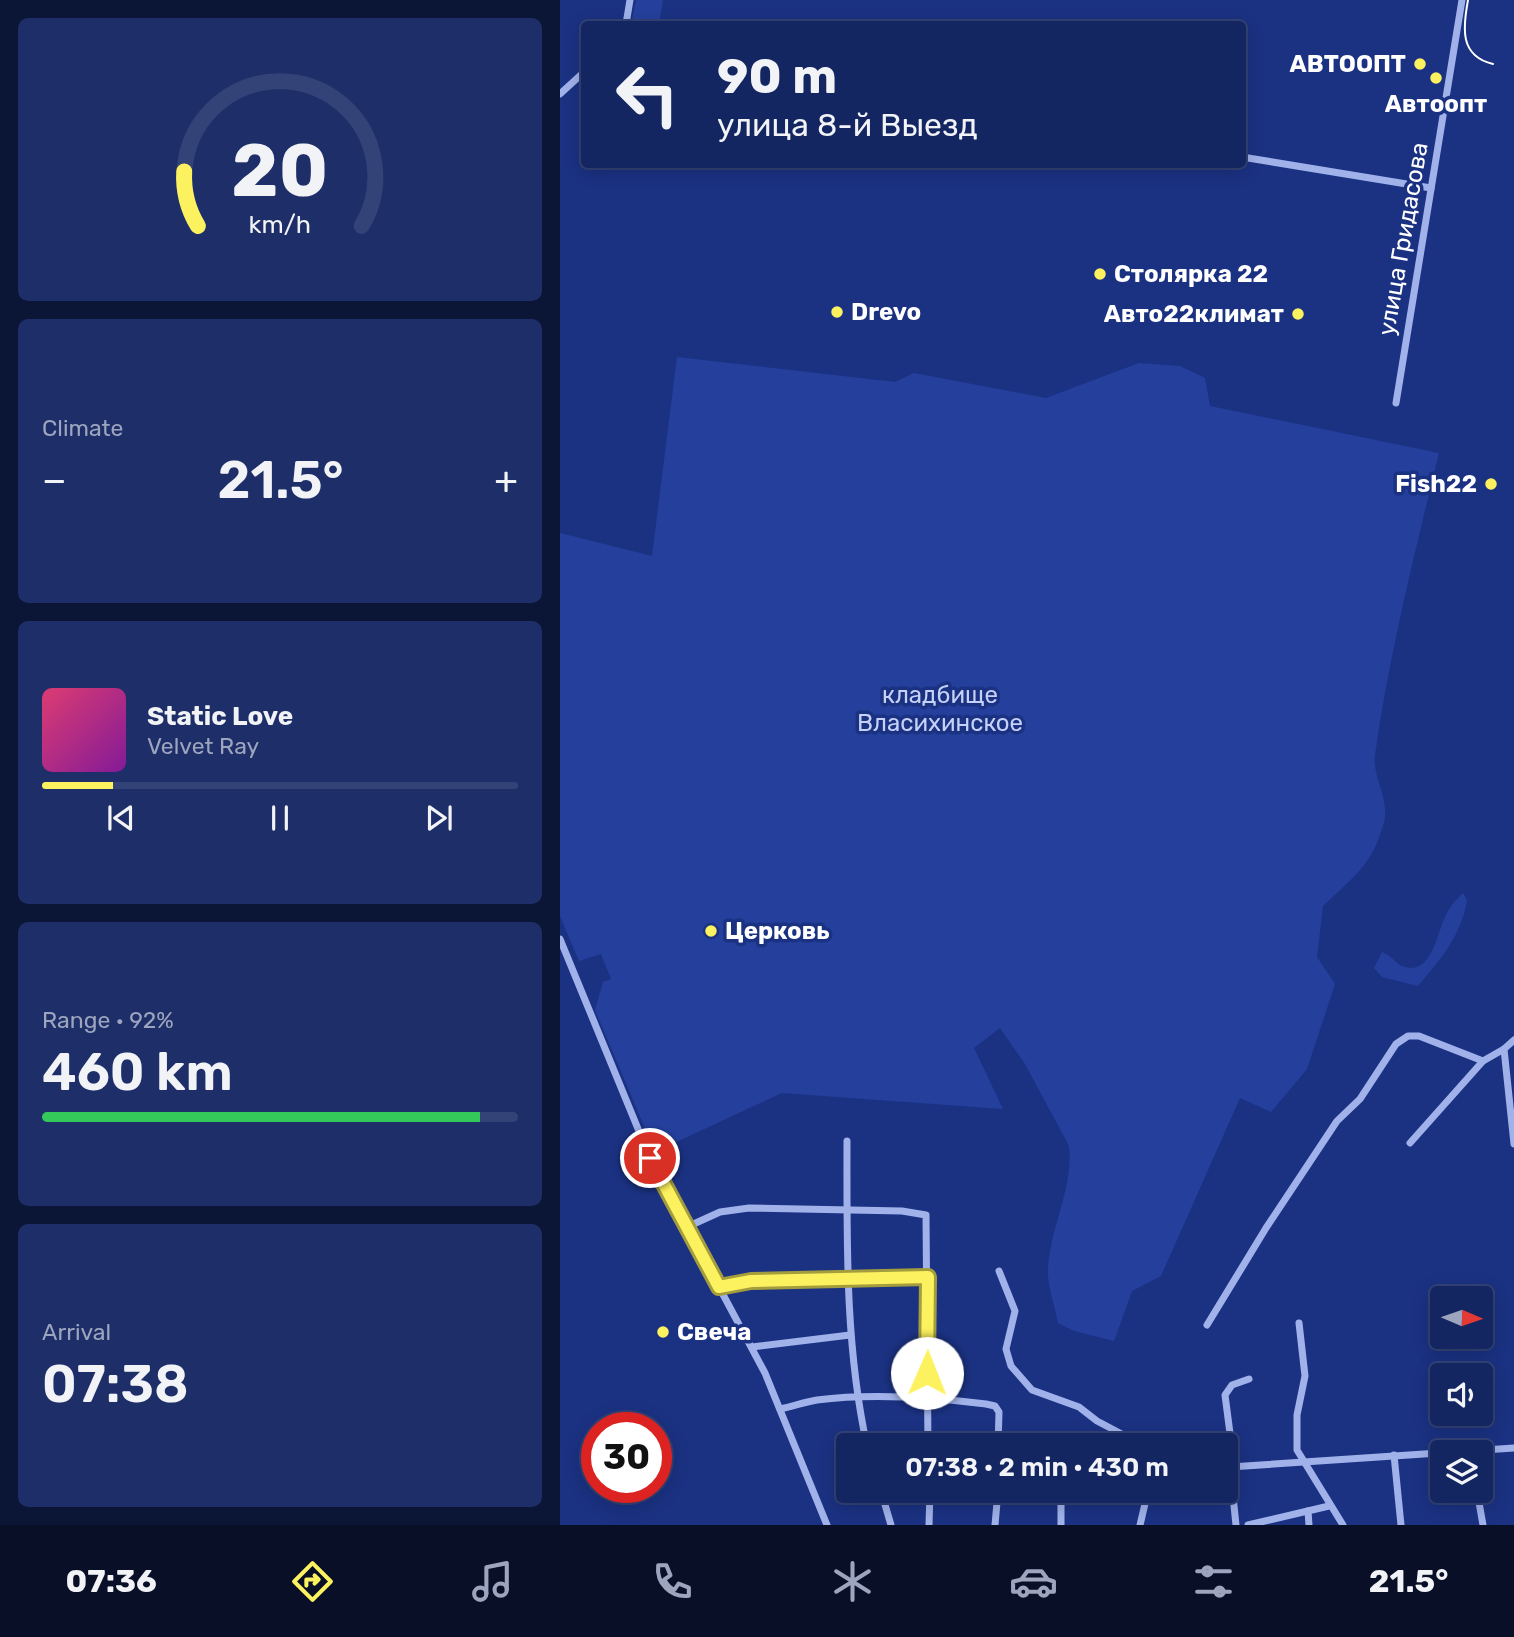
<!DOCTYPE html>
<meta charset="utf-8">
<style>
:root{--surface:#142662;--page:#1d2e68;--text:#f1f3f6;--muted:#9da5be;--line:#334377;--accent:#fcf15e}
body{margin:0;font-family:Rubik,sans-serif;background:var(--page);color:var(--text);height:100vh;display:flex;flex-direction:column;font-size:26px;white-space:nowrap}
*{box-sizing:border-box;margin:0}
p{font-size:23px;color:var(--muted)}
.icon{flex:none;width:38px;height:38px;fill:none;stroke:currentColor;stroke-width:2;stroke-linecap:round;stroke-linejoin:round}
.map{position:relative;flex:1;overflow:hidden}
.drawer{display:flex;flex-direction:column;gap:18px;padding:18px;background:#0b1536;width:560px}
.drawer>*{flex:none}
.banner{position:absolute;left:21px;top:21px;width:665px;height:147px;border-radius:7px;box-shadow:0 4px 18px #0003,0 0 0 2px var(--line);background:#142662;color:var(--text);overflow:hidden}
.needle{width:46px;rotate:92deg}
.controls{position:absolute;left:870px;top:1286px;display:grid;gap:14px}
.controls a{display:grid;place-items:center;width:63px;height:63px;border-radius:7px;background:var(--surface);box-shadow:0 4px 18px #0003,0 0 0 2px var(--line);font-size:35px}
.speed{position:absolute;left:21px;top:1412px;display:flex;gap:14px;font-size:35px;font-weight:700;text-align:center}
.speed>*{display:grid;place-content:center;width:91px;height:91px;border-radius:50%;background:var(--surface);box-shadow:0 4px 18px #0003,0 0 0 2px var(--line);line-height:1}
.speed .limit{border:10px solid #d22;background:#fff;color:#111}
.pin{position:absolute;display:grid;place-items:center;width:60px;height:60px;color:#fff;margin:-30px;border:4px solid #fff;border-radius:50%;box-shadow:0 2px 7px #0007}
.me{position:absolute;width:77px;margin:-38px;rotate:1deg;stroke-linejoin:round;filter:drop-shadow(0 0 5px #0008)}
.turn{display:flex;align-items:center;gap:24px;height:147px;padding:0 21px;font-size:32px}
.turn .icon{width:91px;height:91px;stroke-width:2.5}
.turn b{display:block;font-size:49px;line-height:60px}
.big{font-size:52px;font-weight:600;line-height:1.1}
.drawer .card{flex:1;display:flex;flex-direction:column;justify-content:center;gap:10px;min-width:0;padding:0 24px;border-radius:10px;background:var(--page)}
.drawer .dial{align-items:center;gap:0}
.dial svg{height:182px;overflow:visible;fill:none;stroke:var(--line);stroke-width:7;stroke-linecap:round;text-anchor:middle}
.dial text{fill:var(--text);stroke:none}
.song{display:flex;align-items:center;gap:21px}
.cover{width:84px;height:84px;border-radius:10px;background:linear-gradient(135deg,hsl(340 70% 55%),hsl(290 70% 35%))}
.played{height:7px;border-radius:4px;background:linear-gradient(90deg,var(--accent) 15%,var(--line) 15%)}
.keys{display:flex;justify-content:space-around;direction:ltr}
.heat{display:flex;justify-content:space-between;align-items:center;font-size:38px;direction:ltr}
.charge{height:10px;border-radius:5px;background:linear-gradient(90deg,#34c759 92%,var(--line) 0)}
.trip{position:absolute;left:276px;top:1433px;width:402px;height:70px;border-radius:7px;background:var(--surface);box-shadow:0 4px 18px #0003,0 0 0 2px var(--line);font-weight:600;line-height:70px;text-align:center}
.tab-bar{display:flex;height:112px;justify-content:space-around;align-items:center;background:#080f27;color:var(--muted)}
.tab-bar .icon{width:49px;height:49px}
.tab-bar .on{color:var(--accent)}
.tab-bar b{font-size:32px;color:var(--text)}
main{display:flex;flex:1;min-height:0}
.map>svg:first-child{display:block}
</style>
<main>
<section class="drawer">
<div class="card dial"><svg viewBox="0 0 100 80">
<path d="M14 69A42 42 0 1 1 86 69"/>
<path d="M14 69A42 42 0 0 1 8 45" stroke="#fcf15e"/>
<text x="50" y="56" font-size="32" font-weight="700">20</text>
<text x="50" y="72" font-size="11">km/h</text>
</svg></div>
<div class="card"><p>Climate</p>
<div class="heat"><a>−</a><b class="big">21.5°</b><a>+</a></div>
</div>
<div class="card">
<div class="song"><i class="cover"></i><div><b>Static Love</b><p>Velvet Ray</p></div></div>
<div class="played"></div>
<div class="keys"><svg class="icon" aria-label="previous" viewBox="0 0 24 24"><path d="M18 5L8 12l10 7zM5 5v14"/></svg><svg class="icon" aria-label="pause" viewBox="0 0 24 24"><path d="M8 5v14M16 5v14"/></svg><svg class="icon" aria-label="next" viewBox="0 0 24 24"><path d="M6 5l10 7-10 7zM19 5v14"/></svg></div>
</div>
<div class="card"><p>Range · 92%</p><b class="big">460 km</b><div class="charge"></div></div>
<div class="card"><p>Arrival</p><b class="big">07:38</b></div>
</section>
<div class="map">
<svg width="954" height="1525" viewBox="0 0 954 1525">
<rect width="100%" height="100%" fill="#1b3283"/>
<!-- green -->
<g fill="#24409c">
<polygon points="76,0 103,0 99,24 71,24"/>
<path d="M 117,357 L 335,382 L 354,373 L 486,398 L 579,363 L 620,366 L 645,378 L 650,406 L 879,453 C 855,552 829,654 815,755 C 812,777 830,799 824,822 C 813,865 793,877 763,906 L 757,957 L 775,984 L 747,1069 L 711,1112 L 680,1098 L 601,1276 L 572,1291 L 554,1341 L 514,1331 L 498,1323 C 495,1306 487,1286 488,1269 C 490,1228 514,1186 509,1146 L 465,1064 L 440,1028 L 414,1048 L 443,1109 L 222,1093 L 95,1152 L 35,1010 L 43,982 L 51,979 L 41,954 L 19,961 L 0,916 L 0,533 L 92,556 Z"/>
<path d="M 903,893 L 907,900 C 901,936 881,959 858,986 L 822,977 L 814,968 L 822,952 C 833,956 836,965 845,967 C 872,975 877,932 886,915 C 890,906 896,900 903,893 Z"/>
</g>
<g fill="none" stroke-linecap="round" stroke-linejoin="round">
<!-- minor -->
<g stroke="#a1b2eb" stroke-width="7">
<polyline points="66,24 70,0"/>
<polyline points="0,94 24,72"/>
<polyline points="682,157 871,188"/>
<polyline points="836,403 902,0"/>
<polyline points="0,939 90,1158 205,1373 267,1525"/>
<polyline points="944,1049 954,1040"/>
<path d="M 287,1141 C 287,1243 285,1345 307,1446"/>
<polyline points="850,1143 923,1061 944,1049 954,1144"/>
<polyline points="127,1227 160,1212 189,1208 342,1211 366,1215 368,1446"/>
<polyline points="439,1271 455,1311 446,1349 451,1366 472,1390 519,1407 537,1421 573,1440 577,1446"/>
<polyline points="159,1287 191,1281 368,1277"/>
<polyline points="739,1323 745,1376 737,1415 737,1450 783,1525"/>
<polyline points="647,1325 706,1228 777,1121 800,1099 836,1044 848,1036 859,1036 923,1061"/>
<polyline points="192,1347 290,1335"/>
<path d="M 220,1409 C 232,1407 244,1402 257,1400 C 313,1393 370,1397 426,1404 L 435,1406 L 439,1412 L 438,1446"/>
<polyline points="834,1455 841,1525"/>
<polyline points="667,1467 671,1441 665,1395 672,1385 689,1379"/>
<polyline points="321,1491 331,1525"/>
<polyline points="917,1491 923,1525"/>
<polyline points="324,1500 348,1491"/>
<polyline points="748,1511 749,1525"/>
<polyline points="369,1525 370,1491"/>
<polyline points="435,1525 438,1491"/>
<polyline points="501,1525 501,1491"/>
<polyline points="580,1525 588,1491"/>
<polyline points="676,1525 670,1467 954,1448"/>
<polyline points="688,1525 769,1506"/>
</g>
<!-- tram -->
<path stroke="#fff" stroke-width="2" d="M 908,0 C 903,27 899,56 933,64"/>
</g>
<g fill="none" stroke-linecap="round" stroke-linejoin="round">
<defs>
<polyline id="route" points="90,1158 159,1287 191,1281 368,1277 367,1373"/>
</defs>
<!-- route casing -->
<use href="#route" stroke="#a49d3d" stroke-width="18"/>
<!-- route -->
<use href="#route" stroke="#fcf15e" stroke-width="12"/>
</g>
<!-- markers -->
<g fill="#fcf15e" stroke="#1b3283" stroke-width="2.5">
<circle cx="860" cy="64" r="7"/>
<circle cx="876" cy="78" r="7"/>
<circle cx="540" cy="274" r="7"/>
<circle cx="277" cy="312" r="7"/>
<circle cx="738" cy="314" r="7"/>
<circle cx="931" cy="484" r="7"/>
<circle cx="151" cy="931" r="7"/>
<circle cx="103" cy="1332" r="7"/>
</g>
<g text-anchor="middle" dominant-baseline="central" stroke-width="7" stroke-linejoin="round" paint-order="stroke">
<!-- poi labels -->
<g font-size="24" font-weight="bold" fill="#fff" stroke="#1b3283" text-anchor="start">
<text x="846" y="64" text-anchor="end">АВТООПТ</text>
<text x="876" y="104" text-anchor="middle">Автоопт</text>
<text x="554" y="274">Столярка 22</text>
<text x="291" y="312">Drevo</text>
<text x="724" y="314" text-anchor="end">Авто22климат</text>
<text x="917" y="484" text-anchor="end">Fish22</text>
<text x="165" y="931">Церковь</text>
<text x="117" y="1332">Свеча</text>
</g>
<!-- street labels -->
<g font-size="24" fill="#fff" stroke="#1b3283">
<text transform="translate(843 239) rotate(-80)">улица Гридасова</text>
</g>
<!-- park labels -->
<g font-size="24" fill="#c6d1f8" stroke="#1b3283">
<text x="380" y="695">кладбище<tspan x="380" dy="28">Власихинское</tspan></text>
</g>
</g>
</svg>
<div class="controls">
<a><svg class="needle" viewBox="-14 -14 28 28"><path d="M0-13l5 13h-10z" fill="#e53935"/><path d="M0 13l5-13h-10z" fill="#9da5be"/></svg></a>
<a><svg class="icon" aria-label="sound" viewBox="0 0 24 24"><path d="M4 9h4l5-4v14l-5-4H4zM17 9q2 3 0 6"/></svg></a>
<a><svg class="icon" aria-label="layers" viewBox="0 0 24 24"><path d="M12 4l9 5-9 5-9-5zM3 14l9 5 9-5"/></svg></a>
</div>
<div class="speed"><div class="limit">30</div></div>
<div class="pin" style="left:90px;top:1158px;background:#d93025"><svg class="icon" aria-label="arrive" viewBox="0 0 24 24"><path d="M6 21V4h12l-3 4 3 4H6"/></svg></div>
<svg class="me" style="left:367px;top:1373px" viewBox="-20 -20 40 40"><circle r="19" fill="#fff"/><path d="M0-13L10 11 0 6-10 11z" fill="#fcf15e"/></svg>
<div class="trip">07:38 · 2 min · 430 m</div>
<div class="banner">
<div class="turn"><svg class="icon" aria-label="left" viewBox="0 0 24 24"><path d="M17 20v-9H6M10 6l-5 5 5 5"/></svg><div><b>90 m</b>улица 8-й Выезд</div></div>
</div>
</div>
</main>
<nav class="tab-bar">
<b>07:36</b>
<svg class="icon on" aria-label="directions" viewBox="0 0 24 24"><path d="M12 3l9 9-9 9-9-9zM9 14v-3h6M13 9l2 2-2 2"/></svg>
<svg class="icon" aria-label="music" viewBox="0 0 24 24"><path d="M9 18V5l10-2v13"/><circle cx="6" cy="18" r="3"/><circle cx="16" cy="16" r="3"/></svg>
<svg class="icon" aria-label="phone" viewBox="0 0 24 24"><path d="M5 4h4l2 5-3 2q2 4 5 5l2-3 5 2v4C11 20 4 13 5 4z"/></svg>
<svg class="icon" aria-label="climate" viewBox="0 0 24 24"><path d="M12 3v18M4 7l16 10M4 17L20 7"/></svg>
<svg class="icon" aria-label="car" viewBox="0 0 24 24"><path d="M5 17H2v-5l4-1 3-4h7l3 4 3 1v5h-3M9 17h6M6 11h13"/><circle cx="7" cy="17" r="2"/><circle cx="17" cy="17" r="2"/></svg>
<svg class="icon" aria-label="filters" viewBox="0 0 24 24"><path d="M4 7h16M4 17h16"/><circle cx="9" cy="7" r="2"/><circle cx="15" cy="17" r="2"/></svg>
<b>21.5°</b>
</nav>
